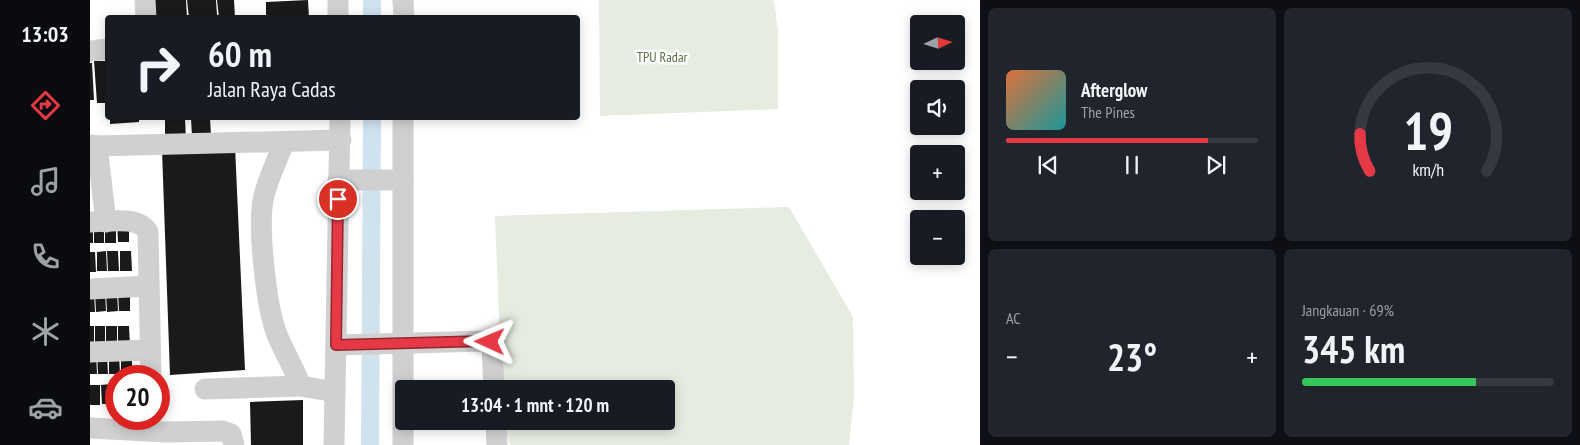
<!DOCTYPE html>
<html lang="id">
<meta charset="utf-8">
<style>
:root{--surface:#171b24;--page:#20242c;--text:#f1f3f6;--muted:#9ea1a6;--line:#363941;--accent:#e63946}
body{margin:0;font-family:"PT Sans Narrow",sans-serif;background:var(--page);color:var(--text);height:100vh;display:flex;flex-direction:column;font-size:19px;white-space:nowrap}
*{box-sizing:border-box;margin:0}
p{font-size:16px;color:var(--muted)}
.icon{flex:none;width:28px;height:28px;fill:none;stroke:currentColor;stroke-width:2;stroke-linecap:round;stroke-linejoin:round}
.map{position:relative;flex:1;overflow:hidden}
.panel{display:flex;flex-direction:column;gap:8px;padding:8px;background:#0d0f14;width:600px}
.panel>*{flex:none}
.hud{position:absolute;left:15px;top:15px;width:475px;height:105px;border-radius:5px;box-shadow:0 2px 12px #0003;background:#171b24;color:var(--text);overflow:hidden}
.needle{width:32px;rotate:86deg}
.controls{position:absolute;left:820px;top:15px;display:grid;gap:10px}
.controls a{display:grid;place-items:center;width:55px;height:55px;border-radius:5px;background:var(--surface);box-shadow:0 2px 12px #0003;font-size:25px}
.speed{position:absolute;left:15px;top:365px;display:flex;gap:10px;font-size:25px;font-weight:700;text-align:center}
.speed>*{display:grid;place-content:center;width:65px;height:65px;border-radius:50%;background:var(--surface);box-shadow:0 2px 12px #0003;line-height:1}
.speed .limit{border:8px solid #d22;background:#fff;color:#111}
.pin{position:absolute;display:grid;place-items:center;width:42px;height:42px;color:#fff;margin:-21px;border:2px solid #fff;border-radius:50%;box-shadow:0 1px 5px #0007}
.me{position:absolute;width:55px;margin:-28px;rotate:271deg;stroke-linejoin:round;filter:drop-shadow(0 0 4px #0008)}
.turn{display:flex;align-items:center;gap:18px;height:105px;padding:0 20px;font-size:22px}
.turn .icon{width:65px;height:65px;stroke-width:2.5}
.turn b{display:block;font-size:35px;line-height:42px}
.big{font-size:38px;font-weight:800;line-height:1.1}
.panel .tile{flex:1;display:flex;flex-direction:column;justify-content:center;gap:8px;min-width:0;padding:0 18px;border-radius:8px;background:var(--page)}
.panel .dial{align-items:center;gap:0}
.dial svg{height:130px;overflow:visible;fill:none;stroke:var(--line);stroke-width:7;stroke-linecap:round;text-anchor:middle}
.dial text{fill:var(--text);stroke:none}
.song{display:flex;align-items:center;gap:15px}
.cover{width:60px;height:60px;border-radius:8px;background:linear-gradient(135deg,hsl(20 70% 55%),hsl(180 70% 35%))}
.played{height:5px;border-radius:2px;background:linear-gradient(90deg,var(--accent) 80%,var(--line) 80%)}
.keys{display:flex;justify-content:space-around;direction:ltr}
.heat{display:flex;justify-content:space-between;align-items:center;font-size:28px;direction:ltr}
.charge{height:8px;border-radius:4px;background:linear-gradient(90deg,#34c759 69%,var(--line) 0)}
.panel .tiles{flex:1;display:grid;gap:8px;grid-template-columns:repeat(2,1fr)}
.trip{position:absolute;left:305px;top:380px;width:280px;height:50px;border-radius:5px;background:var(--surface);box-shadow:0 2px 12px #0003;font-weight:800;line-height:50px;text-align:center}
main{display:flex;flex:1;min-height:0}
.tab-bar{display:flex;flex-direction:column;width:90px;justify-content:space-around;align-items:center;background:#090b0e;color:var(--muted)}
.tab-bar .icon{width:35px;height:35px}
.tab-bar .active{color:var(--accent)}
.tab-bar b{font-size:22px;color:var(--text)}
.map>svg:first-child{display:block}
</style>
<main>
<nav class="tab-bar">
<b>13:03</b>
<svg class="icon active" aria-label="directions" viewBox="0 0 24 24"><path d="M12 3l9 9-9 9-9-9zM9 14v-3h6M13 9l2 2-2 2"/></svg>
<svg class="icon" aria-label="music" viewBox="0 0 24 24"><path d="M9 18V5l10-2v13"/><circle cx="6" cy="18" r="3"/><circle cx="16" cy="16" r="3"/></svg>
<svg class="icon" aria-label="phone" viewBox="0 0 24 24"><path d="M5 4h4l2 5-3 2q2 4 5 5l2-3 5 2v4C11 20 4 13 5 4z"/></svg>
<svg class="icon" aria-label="climate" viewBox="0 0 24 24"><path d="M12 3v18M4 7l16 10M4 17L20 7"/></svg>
<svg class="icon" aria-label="car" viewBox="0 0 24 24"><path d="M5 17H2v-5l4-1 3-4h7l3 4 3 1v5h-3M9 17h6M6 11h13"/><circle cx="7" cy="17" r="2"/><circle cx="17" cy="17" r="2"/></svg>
</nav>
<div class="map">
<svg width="890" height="445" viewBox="0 0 890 445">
<rect width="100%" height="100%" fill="#fff"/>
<!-- green -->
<g fill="#e6ecdf">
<polygon points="509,0 684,0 688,32 688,109 510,116"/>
<polygon points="699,207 763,317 764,397 759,445 420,445 414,421 576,421 576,389 412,389 405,216"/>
</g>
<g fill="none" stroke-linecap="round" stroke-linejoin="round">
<!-- canal -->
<g stroke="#cfe2ee" stroke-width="18">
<polyline points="282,18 282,0"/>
<polyline points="280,445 282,118"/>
</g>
</g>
<!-- building -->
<g fill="#1a1a1a">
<polygon points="64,0 96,0 97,18 65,18"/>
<polygon points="97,0 126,0 127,15 121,15 121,18 99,18"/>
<polygon points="127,0 144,0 145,18 129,18"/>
<polygon points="218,0 219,18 176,18 176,2"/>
<polygon points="4,61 17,61 18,103 7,103"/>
<polygon points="0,63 2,63 4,100 0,100"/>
<polygon points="20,118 49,118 49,122 20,124"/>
<polygon points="75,118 95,118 96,141 75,141"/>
<polygon points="101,118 120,118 121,136 102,137"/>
<polygon points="145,146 155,370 80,375 72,150"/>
<polygon points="26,222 26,243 15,243 15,223"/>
<polygon points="27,222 39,222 39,242 28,242"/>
<rect x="0" y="223" width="3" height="20"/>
<rect x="4" y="223" width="10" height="20"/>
<polygon points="16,251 17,271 7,271 7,252"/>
<polygon points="17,251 28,251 29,271 18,271"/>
<polygon points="30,251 41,251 42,271 30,271"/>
<polygon points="0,252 5,252 6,272 0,272"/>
<polygon points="15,291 16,311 6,312 5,292"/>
<polygon points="27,291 28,311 17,312 16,292"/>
<polygon points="28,291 40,291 40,311 29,311"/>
<polygon points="0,292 4,292 5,312 0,312"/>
<polygon points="0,326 4,326 4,346 0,347"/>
<rect x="5" y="326" width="10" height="20"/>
<rect x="16" y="326" width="11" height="20"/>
<polygon points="28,326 39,326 40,345 28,346"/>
<polygon points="42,353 42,373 31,373 31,354"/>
<polygon points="0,354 6,354 7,374 0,374"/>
<polygon points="7,354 17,354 18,374 8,374"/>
<polygon points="19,354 29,354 30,374 19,374"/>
<polygon points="21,384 21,404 12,404 11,385"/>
<rect x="22" y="384" width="4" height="20"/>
<rect x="0" y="385" width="10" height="20"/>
<polygon points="213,400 213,445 161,445 160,402"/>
</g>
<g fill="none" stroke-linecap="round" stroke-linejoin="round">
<!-- minor -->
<g stroke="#d0d0d0" stroke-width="21">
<polyline points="55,0 56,18"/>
<polyline points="313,0 314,18"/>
<polyline points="248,18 248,0"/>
<polyline points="0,51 18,49"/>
<path d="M 194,142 C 187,161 177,180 173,200 C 168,229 176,309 188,337 C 195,353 204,369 211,386 L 245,392"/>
<polyline points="0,145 7,146 16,222"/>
<polyline points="7,146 251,140"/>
<polyline points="248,180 313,180"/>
<path d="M 0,222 C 17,222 48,215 58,232 L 61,376"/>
<polyline points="0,289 58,286"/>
<polyline points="246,345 396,341 402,346 404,389"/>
<polyline points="0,352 59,350"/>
<polyline points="115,389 211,386"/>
<polyline points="406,421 407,445"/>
<polyline points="0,428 76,432 133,431 141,434 144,445"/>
<polyline points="244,445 250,118"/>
<polyline points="313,445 313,118"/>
</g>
</g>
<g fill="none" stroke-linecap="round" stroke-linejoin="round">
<defs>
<polyline id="route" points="248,199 246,345 396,341 400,342"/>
</defs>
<!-- route casing -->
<use href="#route" stroke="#96252e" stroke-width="12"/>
<!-- route -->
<use href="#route" stroke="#e63946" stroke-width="9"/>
</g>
<g text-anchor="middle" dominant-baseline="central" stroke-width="5" stroke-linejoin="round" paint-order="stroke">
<!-- park labels -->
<g font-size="14" fill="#56703f" stroke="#fff">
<text x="572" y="57">TPU Radar</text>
</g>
</g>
</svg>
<div class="controls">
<a><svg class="needle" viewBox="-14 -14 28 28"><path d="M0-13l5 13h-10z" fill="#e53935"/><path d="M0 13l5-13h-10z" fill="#9ea1a6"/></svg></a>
<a><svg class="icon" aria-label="sound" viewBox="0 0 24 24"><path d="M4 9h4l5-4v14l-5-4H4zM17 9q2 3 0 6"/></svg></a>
<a>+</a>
<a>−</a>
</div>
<div class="speed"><div class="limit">20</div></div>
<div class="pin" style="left:248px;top:199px;background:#d93025"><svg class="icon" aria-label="arrive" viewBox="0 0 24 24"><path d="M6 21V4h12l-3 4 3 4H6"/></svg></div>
<svg class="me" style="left:400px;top:342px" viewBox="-20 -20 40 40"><path d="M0-17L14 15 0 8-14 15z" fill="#e63946" stroke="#fff" stroke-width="4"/></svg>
<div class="trip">13:04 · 1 mnt · 120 m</div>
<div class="hud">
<div class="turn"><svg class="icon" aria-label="right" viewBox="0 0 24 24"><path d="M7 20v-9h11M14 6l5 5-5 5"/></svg><div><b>60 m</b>Jalan Raya Cadas</div></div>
</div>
</div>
<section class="panel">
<div class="tiles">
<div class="tile">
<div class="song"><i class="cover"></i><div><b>Afterglow</b><p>The Pines</p></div></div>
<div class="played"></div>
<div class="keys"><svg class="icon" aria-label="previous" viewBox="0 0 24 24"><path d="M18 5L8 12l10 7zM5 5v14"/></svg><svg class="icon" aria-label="pause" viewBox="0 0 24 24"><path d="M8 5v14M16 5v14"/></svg><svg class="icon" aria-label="next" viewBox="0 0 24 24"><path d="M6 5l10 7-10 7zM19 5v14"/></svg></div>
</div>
<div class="tile dial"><svg viewBox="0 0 100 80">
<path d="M14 69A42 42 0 1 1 86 69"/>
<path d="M14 69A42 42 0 0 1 8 46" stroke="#e63946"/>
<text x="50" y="56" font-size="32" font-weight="700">19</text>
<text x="50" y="72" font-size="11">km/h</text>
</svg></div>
<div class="tile"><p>AC</p>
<div class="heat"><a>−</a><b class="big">23°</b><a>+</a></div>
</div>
<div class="tile"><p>Jangkauan · 69%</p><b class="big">345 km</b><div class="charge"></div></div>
</div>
</section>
</main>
